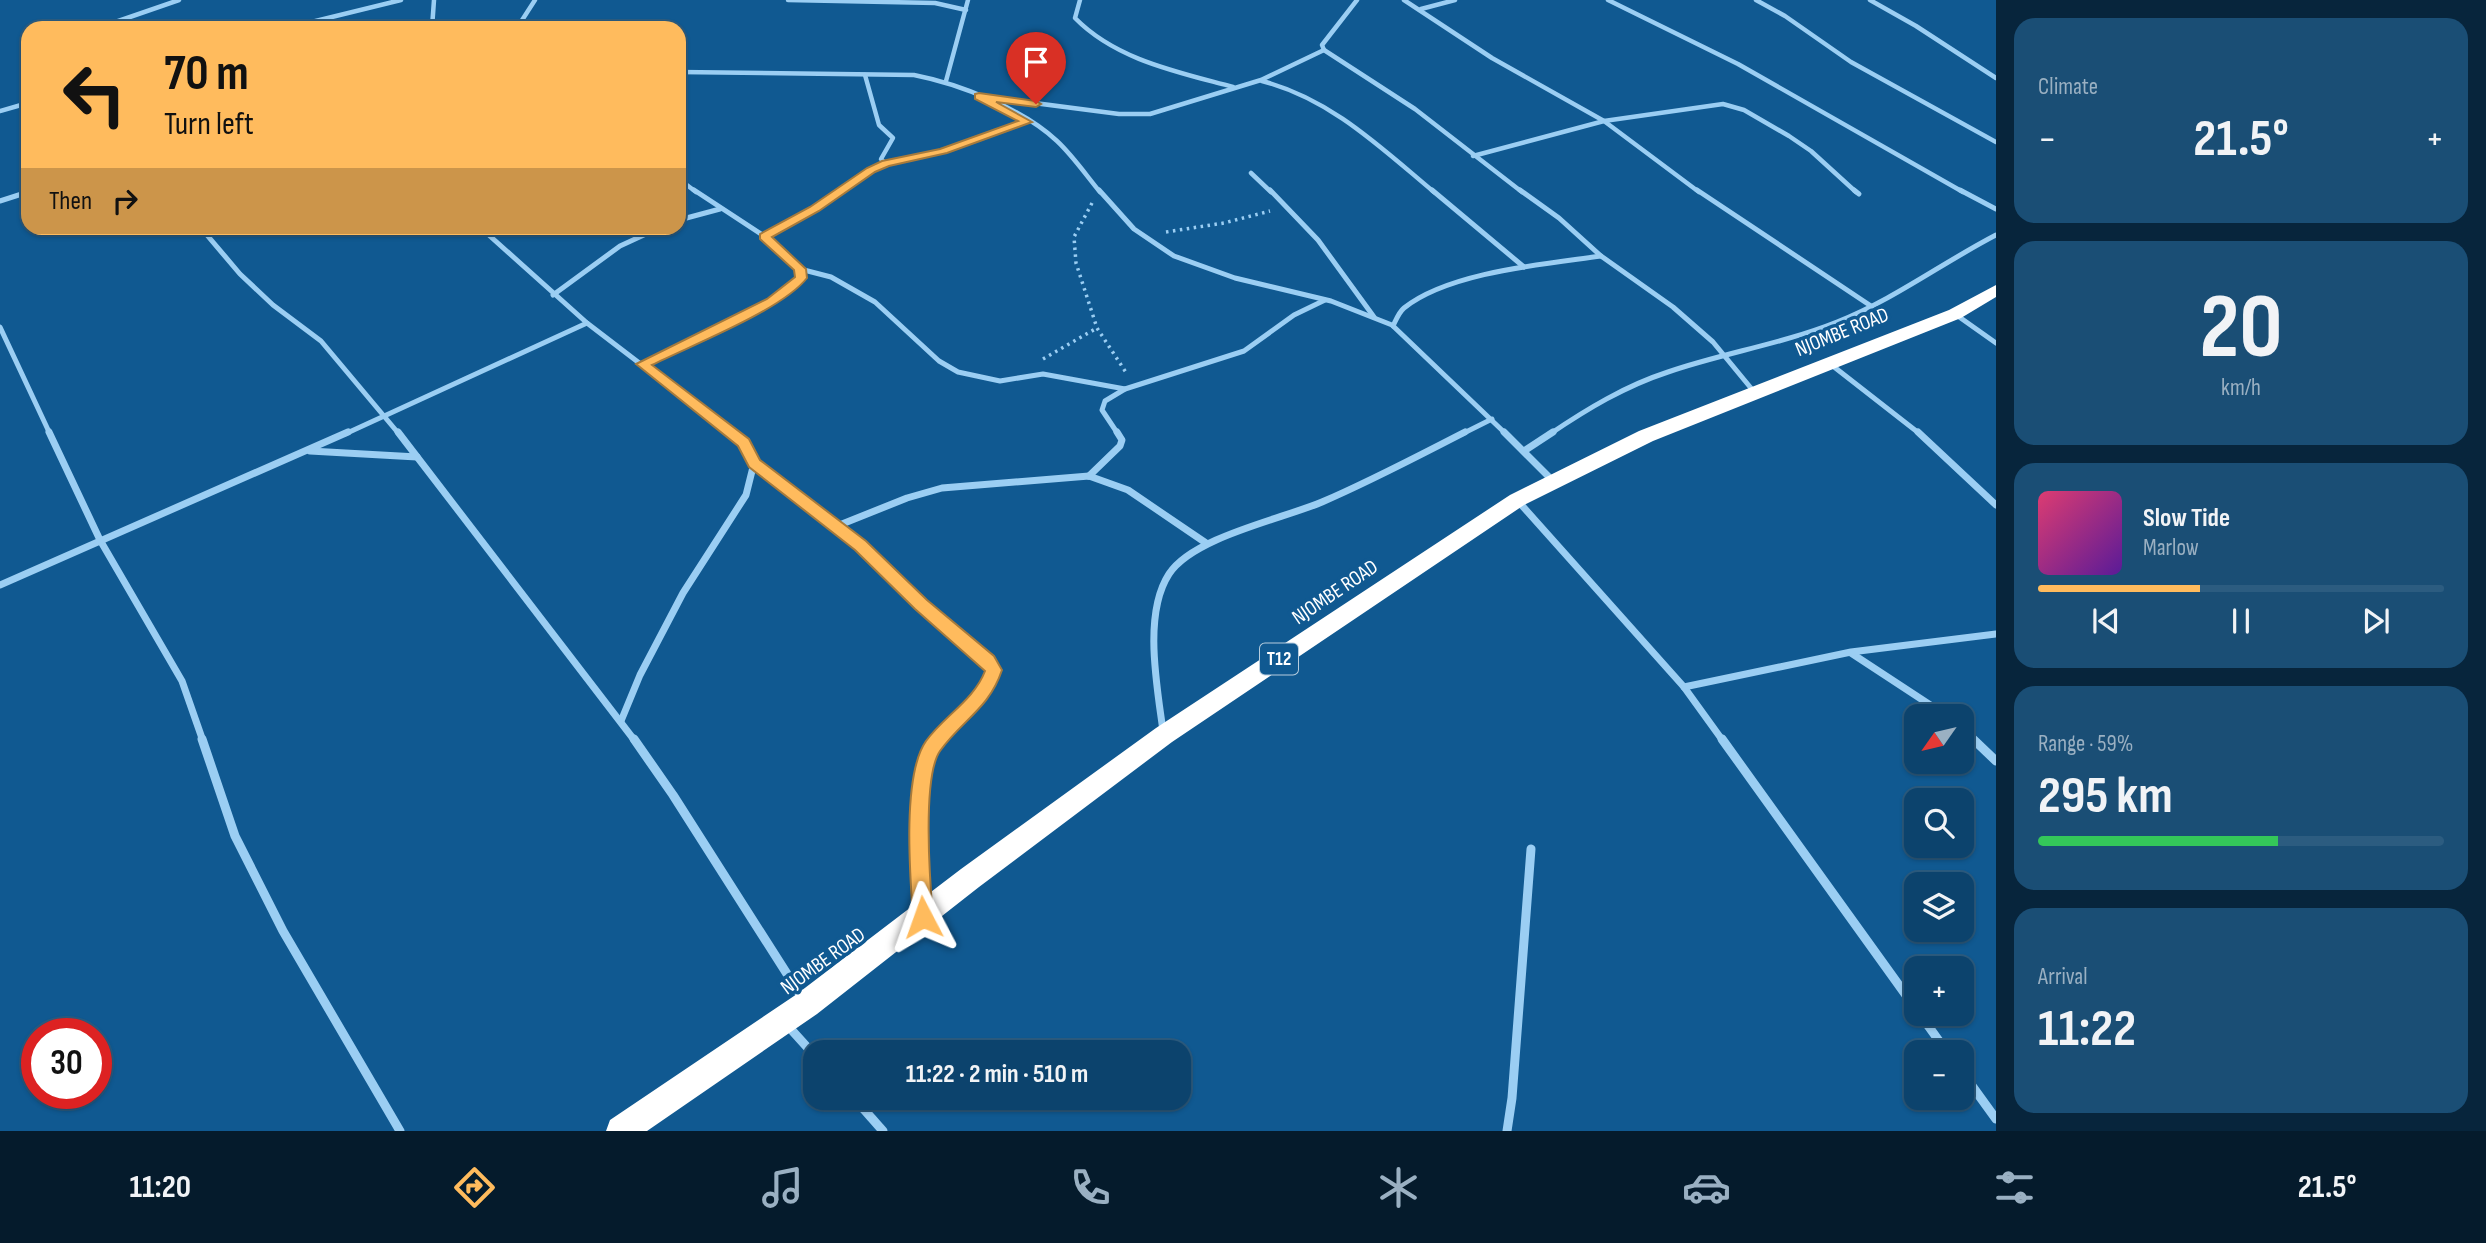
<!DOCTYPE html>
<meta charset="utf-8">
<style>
:root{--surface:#0c436d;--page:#1a4e75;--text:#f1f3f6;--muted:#9ab0c2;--line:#2c5c80;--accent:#ffbb5d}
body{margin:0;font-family:"Sofia Sans Condensed",sans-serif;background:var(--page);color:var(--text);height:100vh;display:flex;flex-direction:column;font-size:26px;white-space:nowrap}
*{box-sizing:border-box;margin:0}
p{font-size:23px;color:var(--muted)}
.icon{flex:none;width:38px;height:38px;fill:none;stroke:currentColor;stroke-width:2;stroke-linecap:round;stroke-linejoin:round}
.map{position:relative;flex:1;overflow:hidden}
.drawer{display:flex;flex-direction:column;gap:18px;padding:18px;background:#07253c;width:490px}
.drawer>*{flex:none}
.top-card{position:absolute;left:21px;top:21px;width:665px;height:214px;border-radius:21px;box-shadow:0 2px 5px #0004,0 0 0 2px var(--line);background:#ffbb5d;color:#111;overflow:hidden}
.needle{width:46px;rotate:236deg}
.fabs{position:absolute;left:1904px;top:704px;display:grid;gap:14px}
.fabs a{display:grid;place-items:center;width:70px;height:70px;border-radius:14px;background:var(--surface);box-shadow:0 2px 5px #0004,0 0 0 2px var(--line);font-size:35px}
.speed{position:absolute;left:21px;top:1018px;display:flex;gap:14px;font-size:35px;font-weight:700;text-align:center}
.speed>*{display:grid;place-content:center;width:91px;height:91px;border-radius:50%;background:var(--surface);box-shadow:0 2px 5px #0004,0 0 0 2px var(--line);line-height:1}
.speed .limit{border:10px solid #d22;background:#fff;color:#111}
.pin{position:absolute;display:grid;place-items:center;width:60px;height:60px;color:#fff;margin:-72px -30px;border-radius:50% 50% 50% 0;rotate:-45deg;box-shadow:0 0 7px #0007}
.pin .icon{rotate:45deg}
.me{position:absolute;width:77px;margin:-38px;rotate:356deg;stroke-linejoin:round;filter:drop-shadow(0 0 5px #0008)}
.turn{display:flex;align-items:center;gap:24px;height:147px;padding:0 28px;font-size:32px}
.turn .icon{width:91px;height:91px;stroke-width:2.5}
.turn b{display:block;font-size:49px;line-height:60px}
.then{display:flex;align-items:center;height:66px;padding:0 28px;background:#0003;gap:14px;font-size:26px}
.big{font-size:52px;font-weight:700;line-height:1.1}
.drawer .card{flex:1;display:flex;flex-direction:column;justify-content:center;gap:10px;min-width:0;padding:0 24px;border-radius:21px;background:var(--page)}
.drawer .dial{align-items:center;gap:0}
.dial b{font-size:91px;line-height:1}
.song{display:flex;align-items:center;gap:21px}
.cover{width:84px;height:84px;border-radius:10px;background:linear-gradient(135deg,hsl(340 70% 55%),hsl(270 70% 35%))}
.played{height:7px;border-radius:4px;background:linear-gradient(90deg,var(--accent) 40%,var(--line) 40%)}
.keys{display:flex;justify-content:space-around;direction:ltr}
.heat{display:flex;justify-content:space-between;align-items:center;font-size:38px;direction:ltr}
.charge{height:10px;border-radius:5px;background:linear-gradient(90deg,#34c759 59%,var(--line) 0)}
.trip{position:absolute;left:803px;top:1040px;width:388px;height:70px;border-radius:21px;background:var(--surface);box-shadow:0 2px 5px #0004,0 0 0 2px var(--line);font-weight:700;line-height:70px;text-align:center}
.tabs{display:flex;height:112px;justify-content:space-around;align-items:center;background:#051b2c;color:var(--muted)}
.tabs .icon{width:49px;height:49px}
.tabs .on{color:var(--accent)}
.tabs b{font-size:32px;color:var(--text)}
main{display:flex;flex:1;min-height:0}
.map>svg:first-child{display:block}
</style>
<main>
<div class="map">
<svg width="1996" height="1131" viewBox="0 0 1996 1131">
<rect width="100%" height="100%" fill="#105991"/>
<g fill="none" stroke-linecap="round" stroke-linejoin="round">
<!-- path -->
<g stroke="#9bcef3" stroke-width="3.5" stroke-dasharray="2.5 4.5" stroke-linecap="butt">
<polyline points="1092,203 1074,237 1076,263 1097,328 1127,374"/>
<polyline points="1166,232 1224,223 1270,211"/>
<polyline points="1043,359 1097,328"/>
</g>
<!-- street-far3 -->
<g stroke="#9bcef3" stroke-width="4.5">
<polyline points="788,0 935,3 966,10"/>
<path d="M 1080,0 L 1075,18 C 1116,60 1178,72 1233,87"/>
<polyline points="1357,0 1322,45 1324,50 1415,109 1522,192"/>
<polyline points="1404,0 1492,58 1604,121 1699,192"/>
<polyline points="1608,0 1738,64 1963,192"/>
<polyline points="1756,0 1785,16 1851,62 1996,142"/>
<polyline points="1870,0 1916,26 1996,78"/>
<polyline points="1421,9 1455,0"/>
<polyline points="98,28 179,0"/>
<polyline points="287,28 401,0"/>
<polyline points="432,28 434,0"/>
<polyline points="517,28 535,0"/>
<path d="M 679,72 L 914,75 C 960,84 1023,109 1057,141 C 1073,156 1086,175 1100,192"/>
<polyline points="865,75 879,125 893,138 881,159 886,164"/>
<polyline points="946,81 968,0"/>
<path d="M 1262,81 C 1331,99 1380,147 1434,192"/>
<polyline points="988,97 1119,114 1150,114 1261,80 1324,50"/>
<polyline points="0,111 28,103"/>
<polyline points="1473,156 1604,121 1723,104 1744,110 1789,136 1811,151 1856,192"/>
<polyline points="1251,173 1271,192"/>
<polyline points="679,179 696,192"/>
<polyline points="840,192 871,170 886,164 943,151 1026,122"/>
</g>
<!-- street-far2 -->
<g stroke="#9bcef3" stroke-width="5">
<polyline points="1099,190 1134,229 1174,256 1235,278 1331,301 1392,325 1506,434"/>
<polyline points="1270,190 1318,240 1374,317"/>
<polyline points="1432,190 1524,267"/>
<polyline points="1520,190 1559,218 1601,256 1673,307 1713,342 1755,393"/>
<polyline points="1697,190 1871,306"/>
<polyline points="1854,190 1859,194"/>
<polyline points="1960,190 1996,209"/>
<polyline points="0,201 28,192"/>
<polyline points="679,220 720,209"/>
<polyline points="201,228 240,274 273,305 321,341 399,434"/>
<polyline points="481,228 587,323 732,434"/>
<polyline points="764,236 815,209 843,190"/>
<polyline points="800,269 831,277 875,302 939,361 958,372 1000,381 1043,374 1125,389"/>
<polyline points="553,295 620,246 659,228"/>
<polyline points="1955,314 1996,343"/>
<path d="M 1393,326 C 1396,320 1399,312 1404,308 C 1449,272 1545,264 1601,256"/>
<polyline points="0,327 50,434"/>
<polyline points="1829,363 1920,434"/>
<polyline points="642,364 772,302 801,278 800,269 764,236 694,190"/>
<polyline points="345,434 587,323"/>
<polyline points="1118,434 1102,410 1105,401 1125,389 1244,351 1294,315 1325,300"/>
<polyline points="1462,434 1492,419"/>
<path d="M 1550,434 C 1587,409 1625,386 1668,372 C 1723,353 1782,344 1837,322 C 1893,300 1942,263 1996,235"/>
</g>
<!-- street-far1 -->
<g stroke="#9bcef3" stroke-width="7">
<polyline points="49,432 100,540 182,681 203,741"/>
<polyline points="398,432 635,741"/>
<polyline points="1504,432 1553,481"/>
<polyline points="1918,432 1996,505"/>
<polyline points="310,451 417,457"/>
<polyline points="1524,451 1553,432"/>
<polyline points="754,463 861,545 921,604 988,661 994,670 981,694 937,741"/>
<polyline points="1089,476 1120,446 1122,440 1117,432"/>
<polyline points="1517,500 1684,687 1723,741"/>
<polyline points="837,526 907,498 942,488 1089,476 1128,490 1206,543"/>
<polyline points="0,585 348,432"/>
<polyline points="1851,653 1947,716"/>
<polyline points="1684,687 1851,652 1996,634"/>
<polyline points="621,721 640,675 683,593 746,495 754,463 744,443 730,432"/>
<polyline points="1962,729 1975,741"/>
<path d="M 1163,731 C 1157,686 1143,614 1169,574 C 1193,537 1282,519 1322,502 C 1371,481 1418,456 1465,432"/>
</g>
<!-- street -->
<g stroke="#9bcef3" stroke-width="9">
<polyline points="202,739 235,836 283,931 400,1131"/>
<polyline points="634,739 673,795 803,999"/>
<polyline points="1722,739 1916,1009"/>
<polyline points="1973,739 1996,761"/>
<path d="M 922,908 C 918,859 907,781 938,739"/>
<polyline points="1919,1013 1947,1052"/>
<polyline points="788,1026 816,1057"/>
<polyline points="1962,1072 1996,1119"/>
<polyline points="853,1097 883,1131"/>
<polyline points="1507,1131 1512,1098 1531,849"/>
</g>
<!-- highway -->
<polygon fill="#fff" fill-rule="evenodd" points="1996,285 1996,297 1961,318 1653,441 1524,505 1172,742 979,887 817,1014 647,1131 606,1131 610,1120 797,994 961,869 1156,728 1510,495 1639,431 1949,310"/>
</g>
<!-- route -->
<path fill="#ffbb5d" stroke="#a67a3c" stroke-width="2" d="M 979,93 L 1036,101 L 1041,104 L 1036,107 L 996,102 L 1032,122 L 947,153 L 889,166 L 875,172 L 819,211 L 772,237 L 806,269 L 807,278 C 782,310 692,345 652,365 L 749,439 L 760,460 L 866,541 L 927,600 L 994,656 L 1002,670 C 989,709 962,720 940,751 C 922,777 930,883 933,917 L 930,924 L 923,927 L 916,924 L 913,917 C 910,876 902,775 926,741 C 944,716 974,700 985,671 L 915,609 L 855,550 L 749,467 L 738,446 L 636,364 L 767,299 L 795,277 L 794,270 L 760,239 L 760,234 L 810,207 L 867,168 L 882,161 L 940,149 L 1018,121 L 975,99 L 975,94 Z"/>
<g text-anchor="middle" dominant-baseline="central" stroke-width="7" stroke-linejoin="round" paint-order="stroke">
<!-- shield labels -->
<rect fill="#105991" stroke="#b7cdde" stroke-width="2" x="1260" y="643.5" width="38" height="31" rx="5"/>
<g font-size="19" font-weight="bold" fill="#fff">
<text x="1279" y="659">T12</text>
</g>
<!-- street labels -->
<g font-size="21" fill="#fff" stroke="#105991">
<text transform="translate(1842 332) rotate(-22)">NJOMBE ROAD</text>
<text transform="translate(1335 592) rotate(-34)">NJOMBE ROAD</text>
<text transform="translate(823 961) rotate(-36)">NJOMBE ROAD</text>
</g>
</g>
</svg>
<div class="fabs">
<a><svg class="needle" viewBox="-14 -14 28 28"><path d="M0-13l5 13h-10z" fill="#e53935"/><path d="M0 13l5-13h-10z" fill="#9ab0c2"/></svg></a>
<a><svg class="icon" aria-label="search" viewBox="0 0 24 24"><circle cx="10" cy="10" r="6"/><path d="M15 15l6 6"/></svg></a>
<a><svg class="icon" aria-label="layers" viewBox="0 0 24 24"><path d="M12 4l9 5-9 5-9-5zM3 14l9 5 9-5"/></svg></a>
<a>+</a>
<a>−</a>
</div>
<div class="speed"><div class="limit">30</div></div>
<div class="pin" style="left:1036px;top:104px;background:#d93025"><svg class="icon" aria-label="arrive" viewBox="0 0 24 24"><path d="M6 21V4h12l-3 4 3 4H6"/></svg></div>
<svg class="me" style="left:923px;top:917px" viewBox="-20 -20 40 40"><path d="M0-17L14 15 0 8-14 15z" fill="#ffbb5d" stroke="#fff" stroke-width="4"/></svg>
<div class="trip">11:22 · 2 min · 510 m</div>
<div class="top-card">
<div class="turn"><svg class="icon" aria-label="left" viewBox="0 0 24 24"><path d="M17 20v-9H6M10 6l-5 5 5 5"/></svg><div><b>70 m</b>Turn left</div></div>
<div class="then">Then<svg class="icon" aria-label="right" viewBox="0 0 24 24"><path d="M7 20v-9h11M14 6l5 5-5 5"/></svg></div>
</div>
</div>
<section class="drawer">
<div class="card"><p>Climate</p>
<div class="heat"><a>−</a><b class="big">21.5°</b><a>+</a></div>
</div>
<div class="card dial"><b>20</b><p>km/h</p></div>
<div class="card">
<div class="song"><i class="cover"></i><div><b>Slow Tide</b><p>Marlow</p></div></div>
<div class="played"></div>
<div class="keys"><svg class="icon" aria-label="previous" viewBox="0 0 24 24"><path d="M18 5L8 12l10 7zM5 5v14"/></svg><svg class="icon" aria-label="pause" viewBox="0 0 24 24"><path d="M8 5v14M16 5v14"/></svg><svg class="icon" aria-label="next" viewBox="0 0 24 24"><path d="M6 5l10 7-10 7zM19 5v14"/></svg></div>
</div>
<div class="card"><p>Range · 59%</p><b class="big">295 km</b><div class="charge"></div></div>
<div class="card"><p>Arrival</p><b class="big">11:22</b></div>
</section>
</main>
<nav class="tabs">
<b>11:20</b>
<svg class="icon on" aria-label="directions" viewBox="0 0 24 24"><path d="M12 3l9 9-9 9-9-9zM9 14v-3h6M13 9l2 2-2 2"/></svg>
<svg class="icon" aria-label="music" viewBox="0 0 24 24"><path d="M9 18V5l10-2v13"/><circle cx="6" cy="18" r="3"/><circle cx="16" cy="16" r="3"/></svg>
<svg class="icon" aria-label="phone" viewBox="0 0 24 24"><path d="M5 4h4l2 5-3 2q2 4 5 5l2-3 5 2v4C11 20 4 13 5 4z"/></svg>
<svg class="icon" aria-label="climate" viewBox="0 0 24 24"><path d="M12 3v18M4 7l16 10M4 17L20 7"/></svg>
<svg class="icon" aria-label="car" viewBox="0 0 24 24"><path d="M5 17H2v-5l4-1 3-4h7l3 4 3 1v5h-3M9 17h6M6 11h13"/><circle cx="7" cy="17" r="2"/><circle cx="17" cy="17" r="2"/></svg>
<svg class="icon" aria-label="filters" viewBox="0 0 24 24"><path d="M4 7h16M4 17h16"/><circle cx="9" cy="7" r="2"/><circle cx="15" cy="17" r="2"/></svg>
<b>21.5°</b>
</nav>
